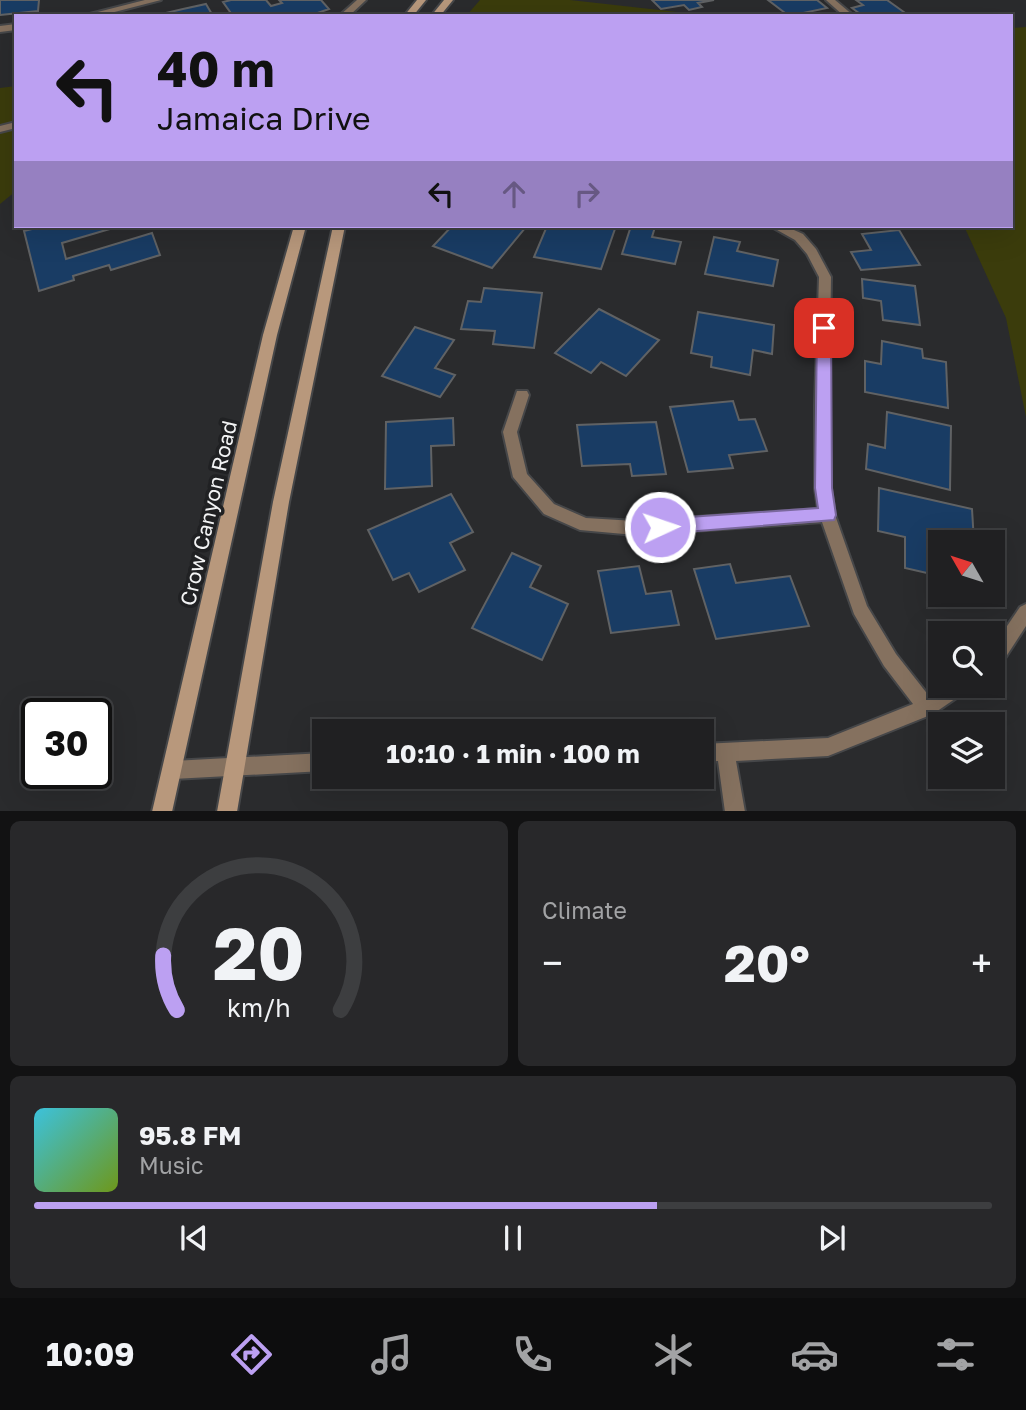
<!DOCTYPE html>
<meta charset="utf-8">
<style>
:root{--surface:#202022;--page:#28282a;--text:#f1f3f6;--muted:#a2a3a5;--line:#3d3e40;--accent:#bca0f2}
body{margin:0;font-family:"Golos Text",sans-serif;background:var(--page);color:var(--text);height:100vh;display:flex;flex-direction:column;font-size:26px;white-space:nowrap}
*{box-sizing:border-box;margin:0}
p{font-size:23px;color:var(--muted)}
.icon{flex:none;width:38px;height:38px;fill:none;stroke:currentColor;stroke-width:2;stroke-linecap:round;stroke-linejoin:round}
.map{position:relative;height:811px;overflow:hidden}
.panel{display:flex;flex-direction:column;gap:10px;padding:10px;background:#121213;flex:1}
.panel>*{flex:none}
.banner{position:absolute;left:14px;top:14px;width:999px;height:214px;border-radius:0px;box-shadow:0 7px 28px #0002,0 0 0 2px var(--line);background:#bca0f2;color:#111;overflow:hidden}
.needle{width:46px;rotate:309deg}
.buttons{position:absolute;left:928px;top:530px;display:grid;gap:14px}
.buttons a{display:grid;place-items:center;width:77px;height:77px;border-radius:0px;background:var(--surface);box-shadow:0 7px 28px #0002,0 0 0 2px var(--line);font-size:35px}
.speed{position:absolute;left:21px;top:698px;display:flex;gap:14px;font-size:35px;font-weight:700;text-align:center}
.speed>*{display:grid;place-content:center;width:91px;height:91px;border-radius:50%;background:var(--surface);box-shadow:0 7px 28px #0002,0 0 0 2px var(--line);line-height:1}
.speed .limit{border:4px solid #111;border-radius:10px;background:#fff;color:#111}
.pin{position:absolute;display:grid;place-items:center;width:60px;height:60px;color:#fff;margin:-30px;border-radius:14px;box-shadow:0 4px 10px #0006}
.me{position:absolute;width:77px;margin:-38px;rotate:87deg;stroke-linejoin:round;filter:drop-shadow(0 0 5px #0008)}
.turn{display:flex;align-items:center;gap:24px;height:147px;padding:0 28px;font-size:32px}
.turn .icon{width:91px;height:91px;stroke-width:2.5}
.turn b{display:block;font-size:49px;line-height:60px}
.lanes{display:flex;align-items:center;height:66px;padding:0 28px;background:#0003;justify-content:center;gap:35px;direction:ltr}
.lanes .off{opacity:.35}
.big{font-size:52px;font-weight:700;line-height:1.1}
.panel .widget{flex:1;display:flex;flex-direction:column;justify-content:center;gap:10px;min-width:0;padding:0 24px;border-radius:10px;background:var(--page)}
.panel .dial{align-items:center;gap:0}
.dial svg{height:182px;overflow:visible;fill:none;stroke:var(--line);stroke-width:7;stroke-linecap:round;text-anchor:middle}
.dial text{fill:var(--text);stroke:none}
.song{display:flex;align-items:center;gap:21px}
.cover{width:84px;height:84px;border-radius:10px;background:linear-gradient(135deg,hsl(190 70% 55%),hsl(80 70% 35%))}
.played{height:7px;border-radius:4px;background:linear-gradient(90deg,var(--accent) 65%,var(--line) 65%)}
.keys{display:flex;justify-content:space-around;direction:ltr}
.heat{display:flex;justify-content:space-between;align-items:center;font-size:38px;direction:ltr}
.panel .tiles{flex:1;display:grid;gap:10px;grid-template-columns:1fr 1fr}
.widget:last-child{grid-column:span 2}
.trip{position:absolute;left:312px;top:719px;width:402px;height:70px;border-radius:0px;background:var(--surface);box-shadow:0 7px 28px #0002,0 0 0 2px var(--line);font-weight:700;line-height:70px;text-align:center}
.dock{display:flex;height:112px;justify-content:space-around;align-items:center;background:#0d0d0e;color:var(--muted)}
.dock .icon{width:49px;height:49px}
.dock .selected{color:var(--accent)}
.dock b{font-size:32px;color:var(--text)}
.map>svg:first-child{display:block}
</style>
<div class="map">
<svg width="1026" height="812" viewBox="0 0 1026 812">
<rect width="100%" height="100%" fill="#2a2b2d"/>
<!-- green -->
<g fill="#3b3c0c">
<polygon points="480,0 570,0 713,16 466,16"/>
<polygon points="1026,27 1026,417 1006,318 964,226 1012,226 1012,28"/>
<polygon points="16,86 16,191 0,204 0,88"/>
</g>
<!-- building -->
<g fill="#193c64" stroke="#606264" stroke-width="2">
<polygon points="0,0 39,0 38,11 0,15"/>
<polygon points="231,0 266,0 271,6 282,3 279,0 321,0 329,9 309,16 233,16 223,2"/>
<polygon points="652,0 714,0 698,3 702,7 689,10 684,5 661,9"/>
<polygon points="768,0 817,0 827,8 789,16"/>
<polygon points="856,0 887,0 908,15 863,16 852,8 863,5"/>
<polygon points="206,4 213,16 153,16 183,9"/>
<polygon points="44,226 120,226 62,243 66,259 152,233 160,255 111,270 109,265 73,276 74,280 39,291 24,231"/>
<polygon points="452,226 521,226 526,227 492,268 433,246"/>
<polygon points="547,226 573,229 574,226 616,226 601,269 534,257"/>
<polygon points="631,226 655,227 652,237 681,242 675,264 622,254"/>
<polygon points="899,230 920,265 861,270 851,252 871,250 862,234"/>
<polygon points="714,237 740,242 737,251 778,260 773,286 705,274"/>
<polygon points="862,279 915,286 920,325 883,320 881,301 863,298"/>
<polygon points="484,288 542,293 534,348 493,344 495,331 461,329 468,301 481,302"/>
<polygon points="599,309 659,340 626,376 601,362 591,373 555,353"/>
<polygon points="698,312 774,325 772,354 753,350 750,375 711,367 712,357 691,353"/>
<polygon points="415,327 454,340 435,368 455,375 440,397 382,376"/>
<polygon points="882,341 922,349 923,358 946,362 948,408 865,392 865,361 881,364"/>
<polygon points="733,401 739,420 755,419 767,451 729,455 733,468 688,472 670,407"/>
<polygon points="887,412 951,426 950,490 866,469 868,444 885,448"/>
<polygon points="453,418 454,445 431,446 432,486 385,489 386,422"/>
<polygon points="656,422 666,474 632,476 630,464 582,466 577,425"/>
<polygon points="879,488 972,509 974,542 940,542 940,576 905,568 905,537 878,531"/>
<polygon points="451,494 473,532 450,543 465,570 419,592 409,573 393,580 368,530"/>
<polygon points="512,553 541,566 530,587 568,604 542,660 472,628"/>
<polygon points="730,564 736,583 790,576 809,626 716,639 694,569"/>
<polygon points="639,566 646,594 671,591 679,625 611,633 598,571"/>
</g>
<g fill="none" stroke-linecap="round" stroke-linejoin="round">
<defs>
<g id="lane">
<polygon points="357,0 366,0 349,16 339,16"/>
<polygon points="826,0 835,0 854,16 844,16"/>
<polygon points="16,122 16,128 0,132 0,126"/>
</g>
<g id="street">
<polygon points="145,0 161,0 99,16 82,16"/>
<polygon points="16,24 16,30 0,32 0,26"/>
<polygon points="770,226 785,226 803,234 816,249 831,277 829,405 831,489 835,515 867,606 896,654 929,696 944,686 968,686 965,692 933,714 828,756 736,761 745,812 725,812 718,761 702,762 702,744 828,738 913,704 884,666 854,614 822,522 635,535 580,530 544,514 513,477 503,432 517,391 527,391 529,395 517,432 527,474 554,504 586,518 635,521 818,509 815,489 815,405 819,277 807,254 795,240"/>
<polygon points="1026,604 1026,626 998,669 992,671 992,648 1020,607"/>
<polygon points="324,753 324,771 173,779 166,777 164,770 166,763 173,761"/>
</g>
<g id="secondary">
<polygon points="417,0 426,0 413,16 404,16"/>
<polygon points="444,0 453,0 440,16 431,16"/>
<polygon points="294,226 306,226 277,335 172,812 152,812 263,335"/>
<polygon points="333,226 345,226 289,502 237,812 217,812 273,502"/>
</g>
</defs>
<!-- lane casing -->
<use href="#lane" stroke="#464749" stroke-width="4"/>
<!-- street casing -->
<use href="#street" stroke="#464749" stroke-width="4"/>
<!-- secondary casing -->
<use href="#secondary" stroke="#464749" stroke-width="4"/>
<!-- lane -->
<use href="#lane" fill="#85715f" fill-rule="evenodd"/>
<!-- street -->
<use href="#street" fill="#85715f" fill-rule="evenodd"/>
<!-- secondary -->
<use href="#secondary" fill="#b8987c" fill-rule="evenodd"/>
</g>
<!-- route -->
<polygon fill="#bca0f2" stroke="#7a689d" stroke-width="2" points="824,323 831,328 832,488 836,515 834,520 660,534 653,532 651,527 653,521 660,519 818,508 815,488 817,328"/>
<g text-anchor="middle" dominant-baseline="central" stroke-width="7" stroke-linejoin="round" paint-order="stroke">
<!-- street labels -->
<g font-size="21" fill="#f3f4f5" stroke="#202123">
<text transform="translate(208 513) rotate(-77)">Crow Canyon Road</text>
</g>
</g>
</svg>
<div class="buttons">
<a><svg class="needle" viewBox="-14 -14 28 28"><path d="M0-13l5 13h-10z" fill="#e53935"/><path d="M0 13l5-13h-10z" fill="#a2a3a5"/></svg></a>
<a><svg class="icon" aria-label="search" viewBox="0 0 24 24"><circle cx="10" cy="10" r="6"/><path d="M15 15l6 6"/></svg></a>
<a><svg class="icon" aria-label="layers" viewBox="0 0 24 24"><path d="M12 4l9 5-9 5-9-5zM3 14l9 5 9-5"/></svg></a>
</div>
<div class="speed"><div class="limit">30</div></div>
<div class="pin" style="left:824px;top:328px;background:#d93025"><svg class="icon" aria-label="arrive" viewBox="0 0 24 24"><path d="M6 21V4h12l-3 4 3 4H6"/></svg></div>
<svg class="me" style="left:660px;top:527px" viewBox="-20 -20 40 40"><circle r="17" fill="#bca0f2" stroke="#fff" stroke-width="3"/><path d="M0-11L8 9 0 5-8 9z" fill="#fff"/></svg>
<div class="trip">10:10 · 1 min · 100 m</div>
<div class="banner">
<div class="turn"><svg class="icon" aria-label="left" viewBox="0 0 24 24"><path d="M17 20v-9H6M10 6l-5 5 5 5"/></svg><div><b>40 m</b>Jamaica Drive</div></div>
<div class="lanes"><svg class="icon" aria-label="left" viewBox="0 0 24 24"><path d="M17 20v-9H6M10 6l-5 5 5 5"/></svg><svg class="icon off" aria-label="ahead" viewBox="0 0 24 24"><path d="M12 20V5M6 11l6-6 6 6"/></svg><svg class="icon off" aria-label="right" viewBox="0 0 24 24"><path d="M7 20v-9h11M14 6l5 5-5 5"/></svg></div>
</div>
</div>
<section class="panel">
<div class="tiles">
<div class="widget dial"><svg viewBox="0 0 100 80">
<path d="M14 69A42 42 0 1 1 86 69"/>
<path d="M14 69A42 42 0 0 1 8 45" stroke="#bca0f2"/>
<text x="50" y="56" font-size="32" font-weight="700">20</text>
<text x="50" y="72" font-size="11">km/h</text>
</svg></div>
<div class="widget"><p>Climate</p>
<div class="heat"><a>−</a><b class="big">20°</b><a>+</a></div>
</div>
<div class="widget">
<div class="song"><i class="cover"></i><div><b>95.8 FM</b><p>Music</p></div></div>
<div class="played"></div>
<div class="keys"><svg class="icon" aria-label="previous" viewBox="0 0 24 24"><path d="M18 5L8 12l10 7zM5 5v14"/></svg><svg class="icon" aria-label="pause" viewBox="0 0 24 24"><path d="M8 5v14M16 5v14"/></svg><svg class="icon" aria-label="next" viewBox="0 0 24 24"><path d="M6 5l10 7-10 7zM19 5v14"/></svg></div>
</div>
</div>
</section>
<nav class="dock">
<b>10:09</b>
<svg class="icon selected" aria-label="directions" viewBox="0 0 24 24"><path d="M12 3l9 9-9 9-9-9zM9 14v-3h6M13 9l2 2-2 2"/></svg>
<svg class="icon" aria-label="music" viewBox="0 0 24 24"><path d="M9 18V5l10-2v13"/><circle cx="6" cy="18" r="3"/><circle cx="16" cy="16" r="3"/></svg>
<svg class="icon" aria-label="phone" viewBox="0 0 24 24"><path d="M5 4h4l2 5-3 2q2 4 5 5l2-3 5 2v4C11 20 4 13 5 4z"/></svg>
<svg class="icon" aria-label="climate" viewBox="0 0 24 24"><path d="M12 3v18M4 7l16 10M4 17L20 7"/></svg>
<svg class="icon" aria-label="car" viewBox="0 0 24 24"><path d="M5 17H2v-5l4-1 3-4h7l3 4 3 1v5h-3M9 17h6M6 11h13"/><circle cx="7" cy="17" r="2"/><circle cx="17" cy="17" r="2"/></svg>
<svg class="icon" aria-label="filters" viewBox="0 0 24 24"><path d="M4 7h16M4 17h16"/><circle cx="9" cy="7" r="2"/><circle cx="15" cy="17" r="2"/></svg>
</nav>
